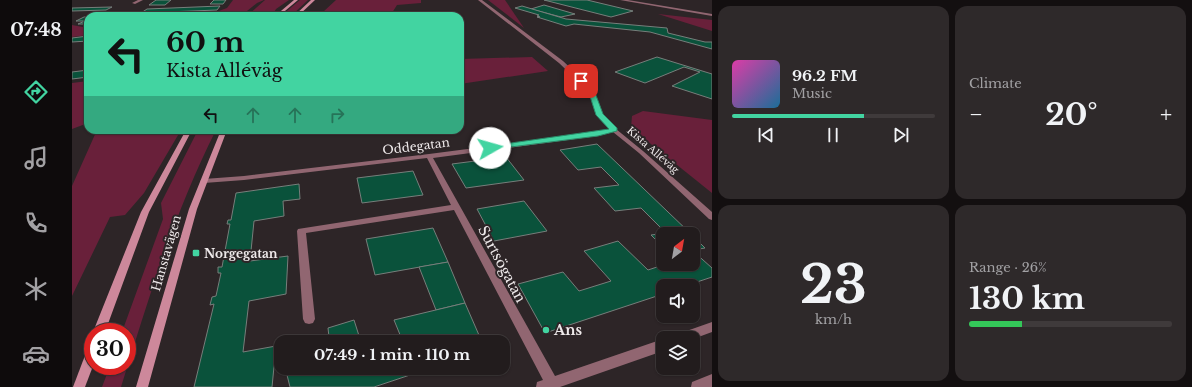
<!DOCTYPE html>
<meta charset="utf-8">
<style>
:root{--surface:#221c1d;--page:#2e292a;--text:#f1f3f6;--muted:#a2a1a4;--line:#3f3a3b;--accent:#42d4a1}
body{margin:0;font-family:"Libre Baskerville",serif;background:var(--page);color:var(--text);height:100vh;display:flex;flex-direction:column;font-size:15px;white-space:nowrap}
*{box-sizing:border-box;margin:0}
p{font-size:13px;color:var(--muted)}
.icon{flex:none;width:22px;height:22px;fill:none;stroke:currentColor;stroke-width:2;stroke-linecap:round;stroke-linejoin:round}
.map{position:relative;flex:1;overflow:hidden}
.drawer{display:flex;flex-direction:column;gap:6px;padding:6px;background:#130f10;width:480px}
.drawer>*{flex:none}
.banner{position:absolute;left:12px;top:12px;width:380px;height:122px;border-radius:12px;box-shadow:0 1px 3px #0004,0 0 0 1px var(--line);background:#42d4a1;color:#111;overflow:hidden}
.needle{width:26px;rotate:31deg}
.controls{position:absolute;left:584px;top:227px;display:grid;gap:8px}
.controls a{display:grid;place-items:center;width:44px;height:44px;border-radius:8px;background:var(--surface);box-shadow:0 1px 3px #0004,0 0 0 1px var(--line);font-size:20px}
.speed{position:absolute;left:12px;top:323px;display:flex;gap:8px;font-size:20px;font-weight:700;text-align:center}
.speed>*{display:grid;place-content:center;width:52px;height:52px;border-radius:50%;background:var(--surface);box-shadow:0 1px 3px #0004,0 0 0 1px var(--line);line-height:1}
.speed .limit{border:6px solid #d22;background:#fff;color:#111}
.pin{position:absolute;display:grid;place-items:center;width:34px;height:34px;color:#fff;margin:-17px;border-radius:8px;box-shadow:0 2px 6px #0006}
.me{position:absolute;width:44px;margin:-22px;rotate:83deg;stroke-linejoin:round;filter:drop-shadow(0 0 3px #0008)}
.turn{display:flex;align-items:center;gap:14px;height:84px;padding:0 16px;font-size:18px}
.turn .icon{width:52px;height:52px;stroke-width:2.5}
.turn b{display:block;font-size:28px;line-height:34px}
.lanes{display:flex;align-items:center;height:38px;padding:0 16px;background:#0003;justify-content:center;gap:20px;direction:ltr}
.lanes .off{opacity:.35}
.big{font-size:30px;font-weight:800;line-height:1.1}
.drawer .card{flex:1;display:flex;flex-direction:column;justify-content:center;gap:6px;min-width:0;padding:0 14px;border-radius:12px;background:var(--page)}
.drawer .dial{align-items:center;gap:0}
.dial b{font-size:52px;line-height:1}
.song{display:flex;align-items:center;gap:12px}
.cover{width:48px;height:48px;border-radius:6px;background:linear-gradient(135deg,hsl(320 70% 55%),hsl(200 70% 35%))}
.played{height:4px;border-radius:2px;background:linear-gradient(90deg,var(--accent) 65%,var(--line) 65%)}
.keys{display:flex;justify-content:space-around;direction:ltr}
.heat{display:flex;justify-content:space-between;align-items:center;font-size:22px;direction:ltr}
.charge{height:6px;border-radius:3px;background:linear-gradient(90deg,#34c759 26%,var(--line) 0)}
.drawer .tiles{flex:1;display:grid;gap:6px;grid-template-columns:repeat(2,1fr)}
.trip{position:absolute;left:202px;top:335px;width:236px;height:40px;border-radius:12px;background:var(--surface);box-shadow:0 1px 3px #0004,0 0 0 1px var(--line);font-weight:800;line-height:40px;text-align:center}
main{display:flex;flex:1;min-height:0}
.menu{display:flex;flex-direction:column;width:72px;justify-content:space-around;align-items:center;background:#0e0b0c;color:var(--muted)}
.menu .icon{width:28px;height:28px}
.menu .selected{color:var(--accent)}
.menu b{font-size:18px;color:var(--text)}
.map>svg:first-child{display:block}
</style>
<main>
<nav class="menu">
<b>07:48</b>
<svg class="icon selected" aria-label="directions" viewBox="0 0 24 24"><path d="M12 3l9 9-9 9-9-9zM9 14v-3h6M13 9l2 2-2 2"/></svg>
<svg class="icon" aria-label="music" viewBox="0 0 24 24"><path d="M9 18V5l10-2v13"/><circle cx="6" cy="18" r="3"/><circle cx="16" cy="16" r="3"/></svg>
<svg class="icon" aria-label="phone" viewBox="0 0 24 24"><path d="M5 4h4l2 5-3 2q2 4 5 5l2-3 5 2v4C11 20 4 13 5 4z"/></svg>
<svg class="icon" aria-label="climate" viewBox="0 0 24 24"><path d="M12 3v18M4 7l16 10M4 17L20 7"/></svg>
<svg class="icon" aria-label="car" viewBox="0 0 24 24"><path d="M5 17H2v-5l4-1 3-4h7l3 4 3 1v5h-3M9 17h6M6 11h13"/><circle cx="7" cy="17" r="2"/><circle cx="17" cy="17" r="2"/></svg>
</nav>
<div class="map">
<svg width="640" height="387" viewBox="0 0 640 387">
<rect width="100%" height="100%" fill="#2d2527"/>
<!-- green -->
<g fill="#69203a">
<polygon points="161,0 192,0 185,3 170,15 133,16 155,8"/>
<polygon points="193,0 217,0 204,9 200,16 175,16"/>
<polygon points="228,0 236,0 219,16 209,16"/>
<polygon points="264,0 349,0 349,3 325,5 318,16 248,16 251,12"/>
<polygon points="416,0 433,0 452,28"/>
<polygon points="586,14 640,20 640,31"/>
<polygon points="0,25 16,28 16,35 0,37"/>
<polygon points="460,57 476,71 388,84 388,59"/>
<polygon points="16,81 16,123 0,129 0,83"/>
<polygon points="571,111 640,120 640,193 559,128 560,116"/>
<polygon points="25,130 109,130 72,193 53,215 38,217 0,296 0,186"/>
<path d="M 126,130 L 144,130 C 103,211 76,300 49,387 L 30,387 L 38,366 L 55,366 L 55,332 L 50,332 L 91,219 L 89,203 Z"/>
</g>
<!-- building -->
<g fill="#0a523b" stroke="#777e7b">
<polygon points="84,0 99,0 93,5 77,5"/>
<polygon points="142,0 154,0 151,4 138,4"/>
<polygon points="472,0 515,0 561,11 539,17"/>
<polygon points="472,5 503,14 489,17 459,9"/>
<polygon points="148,6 145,10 69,13 75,9"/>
<polygon points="450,6 494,19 595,28 596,33 633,42 640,42 640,49 578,32 502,24 494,26 465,17 468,17 465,16 467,15 443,8"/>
<polygon points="40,7 34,10 0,11 0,8"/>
<polygon points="12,17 16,17 16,24 6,24 13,21 4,21"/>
<polygon points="16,36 16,41 0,42 0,38"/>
<polygon points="585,57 640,74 640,99 600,86 628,72 612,67 573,83 543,72"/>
<polygon points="16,70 16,77 0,79 0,72"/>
<polygon points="525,144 619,234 591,234 591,247 579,235 594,233 569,208 543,211 522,188 547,185 529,167 506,170 488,150"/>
<polygon points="434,157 452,180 394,188 380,164"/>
<polygon points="341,171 351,195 290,203 285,178"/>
<polygon points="227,184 228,199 211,201 212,216 182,221 178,261 216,256 214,294 177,301 171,352 204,346 200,387 122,387 142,304 138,305 140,297 144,296 149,273 146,273 146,267 150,267 158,224 155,224 156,220 159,220 164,193"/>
<polygon points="452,201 475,231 422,241 405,209"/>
<polygon points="361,228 376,262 303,275 294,239"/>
<polygon points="621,236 633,248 621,250"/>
<polygon points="546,241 576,270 594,264 621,264 621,251 640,268 640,277 613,286 591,286 591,294 473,333 446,284 491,272 507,291 539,281 512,251"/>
<polygon points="376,262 393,303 364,310 347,267"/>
<polygon points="393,303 410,342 331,342 322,320"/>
<polygon points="282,320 289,342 236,342 257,337 256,328"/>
<polygon points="226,368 359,368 302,387 218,387 215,375 227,372"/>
</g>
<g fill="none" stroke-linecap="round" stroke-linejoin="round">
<!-- minor -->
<g fill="#916671" fill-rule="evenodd">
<polygon points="66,0 71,0 63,4 60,3"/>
<polygon points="406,0 410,0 491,61 521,89 531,114 544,129 571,151 640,212 640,220 637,219 567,153 541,132 526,136 361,158 483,376 591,339 591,351 488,387 464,387 465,382 471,380 382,210 234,233 243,319 241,323 237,324 233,323 231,319 225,231 226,229 379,205 355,158 172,180 132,183 128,181 132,179 172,176 357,154 526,132 538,129 525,115 516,91 487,63"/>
<polygon points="640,322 640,332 621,339 621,338 604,338 606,334"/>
<polygon points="640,374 640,387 619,387 620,382"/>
</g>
<!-- tertiary -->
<polygon fill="#916671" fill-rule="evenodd" points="548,0 556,0 640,14 640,16"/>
<!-- secondary -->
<g fill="#cd889b" fill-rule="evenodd">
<polygon points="222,0 226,0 207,16 203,16"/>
<polygon points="239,0 243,0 226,16 222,16"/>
<polygon points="114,130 120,130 77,212 33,332 21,332 69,212"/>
<polygon points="149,130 155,130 125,209 76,387 64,387 117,209"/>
<polygon points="21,343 21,366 13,387 1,387 17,345"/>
</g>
</g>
<!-- route -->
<polygon fill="#42d4a1" stroke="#2b8a69" points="507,79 511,79 522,90 531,114 545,128 545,131 526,136 415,150 414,148 418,146 537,129 524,115 516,90 507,82"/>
<!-- markers -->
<g fill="#42d4a1" stroke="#2d2527" stroke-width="1.5">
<rect x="120" y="249" width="8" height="8" rx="2"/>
<circle cx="474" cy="330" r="4"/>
</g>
<g text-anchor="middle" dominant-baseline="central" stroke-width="4" stroke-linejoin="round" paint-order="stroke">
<!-- far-street labels -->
<g font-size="10" fill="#eee9ea" stroke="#2d2527">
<text transform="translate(581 150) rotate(41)">Kista Alléväg</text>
</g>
<!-- street labels -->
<g font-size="12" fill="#eee9ea" stroke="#2d2527">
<text transform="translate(344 146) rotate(-7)">Oddegatan</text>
<text transform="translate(94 253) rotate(-74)">Hanstavägen</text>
</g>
<!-- poi labels -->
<g font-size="12" font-weight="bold" fill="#eee9ea" stroke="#2d2527" text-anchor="start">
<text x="132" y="253">Norgegatan</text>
</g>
<!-- near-street labels -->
<g font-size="14" fill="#eee9ea" stroke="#2d2527">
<text transform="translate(430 264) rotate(62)">Surtsögatan</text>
</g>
<!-- near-poi labels -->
<g font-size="14" font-weight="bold" fill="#eee9ea" stroke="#2d2527" text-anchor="start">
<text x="482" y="330">Ans</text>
</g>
</g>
</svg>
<div class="controls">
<a><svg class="needle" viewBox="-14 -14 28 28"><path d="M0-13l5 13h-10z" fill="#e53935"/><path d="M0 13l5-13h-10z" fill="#a2a1a4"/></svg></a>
<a><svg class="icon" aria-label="sound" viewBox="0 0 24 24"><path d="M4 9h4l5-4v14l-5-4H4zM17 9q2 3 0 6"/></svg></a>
<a><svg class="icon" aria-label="layers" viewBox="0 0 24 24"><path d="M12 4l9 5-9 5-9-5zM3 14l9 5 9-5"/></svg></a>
</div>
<div class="speed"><div class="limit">30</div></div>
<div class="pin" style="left:509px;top:81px;background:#d93025"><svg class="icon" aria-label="arrive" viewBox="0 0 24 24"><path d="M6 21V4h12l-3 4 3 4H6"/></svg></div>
<svg class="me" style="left:418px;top:148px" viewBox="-20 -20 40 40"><circle r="19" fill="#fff"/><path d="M0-13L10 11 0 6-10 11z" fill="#42d4a1"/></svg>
<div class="trip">07:49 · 1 min · 110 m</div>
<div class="banner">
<div class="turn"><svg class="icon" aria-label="left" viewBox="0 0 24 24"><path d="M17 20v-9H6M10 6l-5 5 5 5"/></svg><div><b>60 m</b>Kista Alléväg</div></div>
<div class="lanes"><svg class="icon" aria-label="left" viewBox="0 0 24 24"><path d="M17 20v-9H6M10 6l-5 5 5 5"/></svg><svg class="icon off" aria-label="ahead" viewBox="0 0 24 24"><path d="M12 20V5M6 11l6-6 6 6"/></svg><svg class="icon off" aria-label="ahead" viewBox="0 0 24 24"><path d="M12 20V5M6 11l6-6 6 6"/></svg><svg class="icon off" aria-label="right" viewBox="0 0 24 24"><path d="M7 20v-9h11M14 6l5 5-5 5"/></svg></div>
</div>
</div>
<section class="drawer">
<div class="tiles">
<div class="card">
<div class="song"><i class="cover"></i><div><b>96.2 FM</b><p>Music</p></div></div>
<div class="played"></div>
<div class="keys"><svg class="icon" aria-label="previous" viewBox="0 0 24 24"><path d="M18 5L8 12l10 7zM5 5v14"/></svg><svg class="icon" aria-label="pause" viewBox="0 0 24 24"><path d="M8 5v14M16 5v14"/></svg><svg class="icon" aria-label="next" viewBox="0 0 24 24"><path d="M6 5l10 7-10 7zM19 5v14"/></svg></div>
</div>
<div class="card"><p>Climate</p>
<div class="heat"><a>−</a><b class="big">20°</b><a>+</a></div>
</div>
<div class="card dial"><b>23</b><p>km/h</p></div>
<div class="card"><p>Range · 26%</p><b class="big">130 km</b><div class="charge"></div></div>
</div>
</section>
</main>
